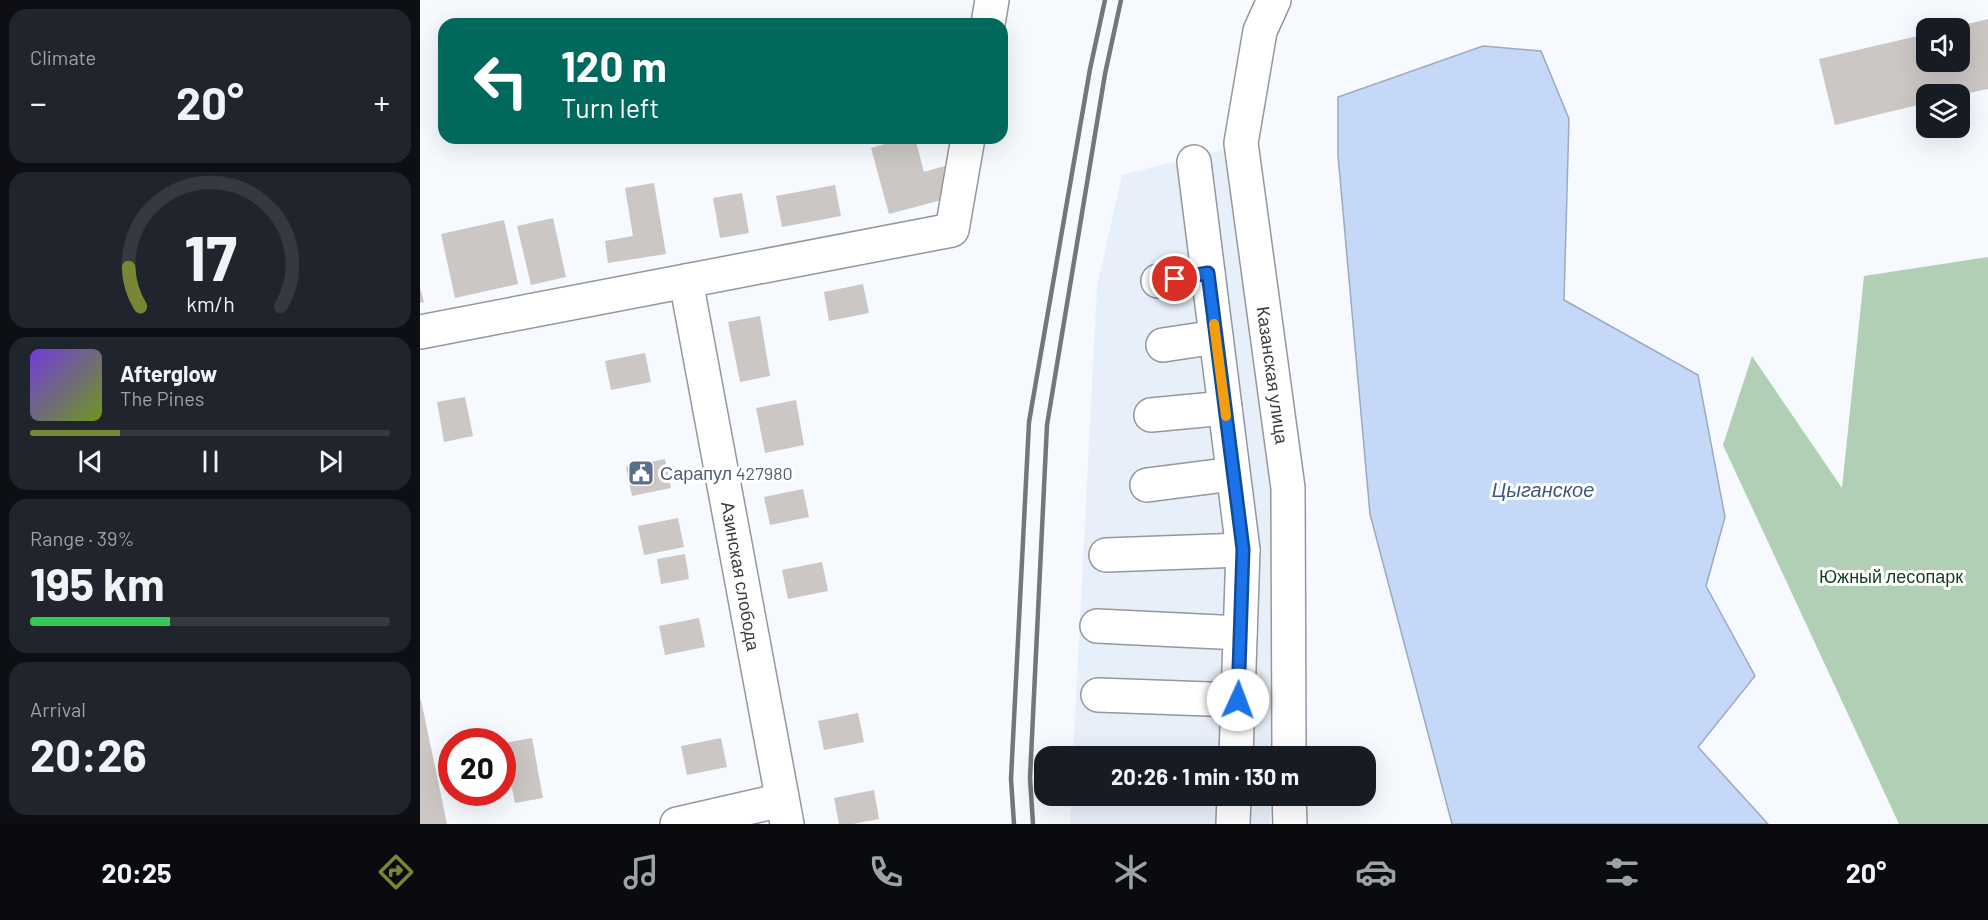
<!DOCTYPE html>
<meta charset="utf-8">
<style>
:root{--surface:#171b24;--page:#20242c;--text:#f1f3f6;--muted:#9ea1a6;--line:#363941;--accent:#798735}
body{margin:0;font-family:Barlow,sans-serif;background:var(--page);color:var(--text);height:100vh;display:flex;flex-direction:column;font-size:22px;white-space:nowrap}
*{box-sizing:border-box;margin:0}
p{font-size:20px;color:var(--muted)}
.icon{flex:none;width:33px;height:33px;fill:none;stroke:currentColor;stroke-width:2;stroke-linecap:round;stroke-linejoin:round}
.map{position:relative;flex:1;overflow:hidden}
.details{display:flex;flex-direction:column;gap:9px;padding:9px;background:#0d0f14;width:420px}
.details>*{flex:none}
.hud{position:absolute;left:18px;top:18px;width:570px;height:126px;border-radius:18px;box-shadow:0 6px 24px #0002;background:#00695c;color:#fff;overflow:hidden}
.controls{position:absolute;left:1496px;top:18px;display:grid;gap:12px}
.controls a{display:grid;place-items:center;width:54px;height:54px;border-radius:12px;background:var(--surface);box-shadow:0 6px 24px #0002;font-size:30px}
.speed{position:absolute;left:18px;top:728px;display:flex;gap:12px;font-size:30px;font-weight:700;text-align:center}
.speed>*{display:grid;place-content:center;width:78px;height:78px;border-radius:50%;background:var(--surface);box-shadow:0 6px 24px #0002;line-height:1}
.speed .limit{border:9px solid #d22;background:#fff;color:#111}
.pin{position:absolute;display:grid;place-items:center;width:51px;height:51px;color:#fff;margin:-26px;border:3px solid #fff;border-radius:50%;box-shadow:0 2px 6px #0007}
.me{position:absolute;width:66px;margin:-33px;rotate:2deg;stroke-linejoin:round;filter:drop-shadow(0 0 4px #0008)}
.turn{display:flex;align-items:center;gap:21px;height:126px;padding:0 24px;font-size:27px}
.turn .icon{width:78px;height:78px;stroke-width:2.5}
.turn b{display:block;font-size:42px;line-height:51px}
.big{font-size:45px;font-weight:700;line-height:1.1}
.details .tile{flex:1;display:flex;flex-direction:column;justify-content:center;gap:9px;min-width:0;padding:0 21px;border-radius:18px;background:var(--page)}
.details .dial{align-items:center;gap:0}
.dial svg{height:156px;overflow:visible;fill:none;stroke:var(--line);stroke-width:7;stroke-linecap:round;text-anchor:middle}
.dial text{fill:var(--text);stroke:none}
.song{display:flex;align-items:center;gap:18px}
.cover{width:72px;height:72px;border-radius:9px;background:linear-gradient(135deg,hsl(260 70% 55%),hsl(80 70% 35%))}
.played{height:6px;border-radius:3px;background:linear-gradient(90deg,var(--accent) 25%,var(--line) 25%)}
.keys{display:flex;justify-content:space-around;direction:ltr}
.heat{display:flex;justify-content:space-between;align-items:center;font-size:33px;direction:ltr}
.charge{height:9px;border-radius:4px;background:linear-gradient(90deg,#34c759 39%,var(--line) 0)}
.trip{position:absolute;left:614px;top:746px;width:342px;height:60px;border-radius:18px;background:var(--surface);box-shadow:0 6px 24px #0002;font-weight:700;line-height:60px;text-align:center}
.dock{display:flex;height:96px;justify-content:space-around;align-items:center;background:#090b0e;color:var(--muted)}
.dock .icon{width:42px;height:42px}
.dock .current{color:var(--accent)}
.dock b{font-size:27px;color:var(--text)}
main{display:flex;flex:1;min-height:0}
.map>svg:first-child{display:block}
</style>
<main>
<section class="details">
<div class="tile"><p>Climate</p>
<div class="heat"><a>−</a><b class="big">20°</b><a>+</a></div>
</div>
<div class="tile dial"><svg viewBox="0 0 100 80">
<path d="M14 69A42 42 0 1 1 86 69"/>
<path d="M14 69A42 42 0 0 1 8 49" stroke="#798735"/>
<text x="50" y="56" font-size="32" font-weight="700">17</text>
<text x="50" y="72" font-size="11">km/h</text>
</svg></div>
<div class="tile">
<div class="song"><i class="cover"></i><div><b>Afterglow</b><p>The Pines</p></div></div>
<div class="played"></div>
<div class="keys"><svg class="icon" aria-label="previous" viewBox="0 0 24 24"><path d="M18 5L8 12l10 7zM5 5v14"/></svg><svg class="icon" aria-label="pause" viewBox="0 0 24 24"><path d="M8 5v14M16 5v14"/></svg><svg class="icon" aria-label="next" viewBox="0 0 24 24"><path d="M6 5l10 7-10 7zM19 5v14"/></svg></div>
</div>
<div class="tile"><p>Range · 39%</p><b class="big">195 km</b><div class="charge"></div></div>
<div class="tile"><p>Arrival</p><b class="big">20:26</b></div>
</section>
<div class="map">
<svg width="1568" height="824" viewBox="0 0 1568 824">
<rect width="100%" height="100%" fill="#f6f9fd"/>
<!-- built -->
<g fill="#e7f0fa">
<polygon points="810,148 856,526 851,756 653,756 677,287 702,175"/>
<polygon points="651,795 850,795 850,824 650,824"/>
</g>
<!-- forest -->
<polygon fill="#b1cfb5" points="1568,257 1568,824 1479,824 1303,445 1332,356 1422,488 1444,276"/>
<!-- water -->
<polygon fill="#c5d8f7" stroke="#9caac0" stroke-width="1.5" points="1063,46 1121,51 1149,119 1144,300 1278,375 1305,517 1286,586 1335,676 1278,747 1348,824 1032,824 950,514 918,155 918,97"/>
<!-- building -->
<g fill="#ccc7c4">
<polygon points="1568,19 1568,89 1539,95 1506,94 1506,103 1415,125 1399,59 1506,34 1506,62 1539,62 1539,28 1531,28"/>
<polygon points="486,138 495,138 504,172 532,164 529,198 469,214 451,148"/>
<polygon points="234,183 246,254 188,263 185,241 213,236 205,188"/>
<polygon points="415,185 421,216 362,227 356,196"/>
<polygon points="322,193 329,233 300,238 293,198"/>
<polygon points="133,218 146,277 111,285 97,226"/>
<polygon points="84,220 98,284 35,298 21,234"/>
<polygon points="443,284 449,313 409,321 404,292"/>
<polygon points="0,288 4,302 0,303"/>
<polygon points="340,316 350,376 320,382 308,322"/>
<polygon points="225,353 231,382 191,390 185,361"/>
<polygon points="45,397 53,436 24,442 17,402"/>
<polygon points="376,400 384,445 345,453 336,408"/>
<polygon points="245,459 251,488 212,496 206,467"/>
<polygon points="383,489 389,517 350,525 344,497"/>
<polygon points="258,518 264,547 224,555 218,526"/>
<polygon points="265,554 269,579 241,584 237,559"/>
<polygon points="402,562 408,591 368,599 362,570"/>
<polygon points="279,618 285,647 245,655 239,626"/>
<polygon points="0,700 1,700 27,824 0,824"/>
<polygon points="438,713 444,742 404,750 398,721"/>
<polygon points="112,738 123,798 95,803 83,743"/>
<polygon points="301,738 307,767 267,775 261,746"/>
<polygon points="454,790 459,819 433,824 419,824 414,798"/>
</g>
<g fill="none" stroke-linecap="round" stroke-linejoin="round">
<defs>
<g id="minor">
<polyline points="854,0 840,31 821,143 868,488 869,756"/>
<polyline points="568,24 572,0"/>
<polyline points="774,162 823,550 816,756"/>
<polyline points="738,281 788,273"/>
<polyline points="0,332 266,281"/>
<polyline points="743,345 796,337"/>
<polyline points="731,415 805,408"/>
<polyline points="727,485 813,474"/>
<polyline points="686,555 823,550"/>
<polyline points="677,626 820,633"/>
<polyline points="678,695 817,700"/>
<polyline points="869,795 870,824"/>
<polyline points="257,824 362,800"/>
<polyline points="367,824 266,281 532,230 548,138"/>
<polyline points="813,824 814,795"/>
</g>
</defs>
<!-- minor casing -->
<use href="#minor" stroke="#94979b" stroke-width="36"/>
<!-- minor -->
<use href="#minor" stroke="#fff" stroke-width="33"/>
<!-- rail -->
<g stroke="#747678" stroke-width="4.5">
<polyline points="594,824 591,779 609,422 670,69 685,0"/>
<polyline points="613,824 610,778 627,425 685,74 701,0"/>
</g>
</g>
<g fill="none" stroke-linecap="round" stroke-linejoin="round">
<defs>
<polyline id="route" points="755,279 788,273 823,549 818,700"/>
</defs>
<!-- route casing -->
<use href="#route" stroke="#114b97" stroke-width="15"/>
<!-- route -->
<use href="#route" stroke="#1a73e8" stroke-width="10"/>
<!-- slow -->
<polyline stroke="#f59e0b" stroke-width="10" points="794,324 806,416"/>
</g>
<!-- icons -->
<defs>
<symbol id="civic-square" viewBox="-11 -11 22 22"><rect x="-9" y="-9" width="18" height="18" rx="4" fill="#5c6f8a" stroke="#fff"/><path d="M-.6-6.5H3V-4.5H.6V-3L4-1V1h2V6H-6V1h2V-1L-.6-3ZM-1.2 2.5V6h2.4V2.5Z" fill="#fff"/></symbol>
</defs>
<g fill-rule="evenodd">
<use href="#civic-square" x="206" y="458" width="30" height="30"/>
</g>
<g text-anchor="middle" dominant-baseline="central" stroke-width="6" stroke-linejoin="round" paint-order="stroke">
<!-- street labels -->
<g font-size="18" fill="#3c3d3f" stroke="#fff">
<text transform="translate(853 375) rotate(82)">Казанская улица</text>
<text transform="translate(321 576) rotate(80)">Азинская слобода</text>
</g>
<!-- service labels -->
<g font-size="18" fill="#4e5e75" stroke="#fff" text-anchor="start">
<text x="240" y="473">Сарапул 427980</text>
</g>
<!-- park labels -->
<g font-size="18" fill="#103f1d" stroke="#fff">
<text x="1471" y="576">Южный лесопарк</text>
</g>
<!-- water labels -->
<g font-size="20" font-style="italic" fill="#3e5883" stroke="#fff">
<text x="1123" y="489">Цыганское</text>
</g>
</g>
</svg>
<div class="controls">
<a><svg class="icon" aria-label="sound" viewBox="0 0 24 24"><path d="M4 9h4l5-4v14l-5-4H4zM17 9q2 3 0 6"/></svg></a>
<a><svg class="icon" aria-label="layers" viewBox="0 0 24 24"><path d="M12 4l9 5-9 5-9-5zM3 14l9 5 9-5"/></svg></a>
</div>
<div class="speed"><div class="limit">20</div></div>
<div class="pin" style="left:755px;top:279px;background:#d93025"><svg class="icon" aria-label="arrive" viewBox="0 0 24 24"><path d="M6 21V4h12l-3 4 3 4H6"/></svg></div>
<svg class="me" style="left:818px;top:700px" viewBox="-20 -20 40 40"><circle r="19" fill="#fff"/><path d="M0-13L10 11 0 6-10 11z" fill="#1a73e8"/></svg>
<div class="trip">20:26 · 1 min · 130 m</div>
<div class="hud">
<div class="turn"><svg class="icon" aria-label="left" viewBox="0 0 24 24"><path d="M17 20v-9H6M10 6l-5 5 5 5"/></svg><div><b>120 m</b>Turn left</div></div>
</div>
</div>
</main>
<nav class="dock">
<b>20:25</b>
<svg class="icon current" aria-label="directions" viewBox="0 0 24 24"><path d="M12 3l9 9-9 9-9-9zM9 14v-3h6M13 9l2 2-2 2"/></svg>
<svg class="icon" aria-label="music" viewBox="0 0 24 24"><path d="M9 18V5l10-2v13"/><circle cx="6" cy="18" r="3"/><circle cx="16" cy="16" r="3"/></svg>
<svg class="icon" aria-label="phone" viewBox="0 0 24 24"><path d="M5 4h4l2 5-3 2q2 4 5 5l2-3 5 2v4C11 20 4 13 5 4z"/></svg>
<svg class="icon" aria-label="climate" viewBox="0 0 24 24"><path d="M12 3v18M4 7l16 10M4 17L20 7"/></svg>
<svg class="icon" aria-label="car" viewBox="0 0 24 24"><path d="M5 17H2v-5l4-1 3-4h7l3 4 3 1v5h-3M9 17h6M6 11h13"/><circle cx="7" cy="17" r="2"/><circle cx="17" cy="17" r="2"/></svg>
<svg class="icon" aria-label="filters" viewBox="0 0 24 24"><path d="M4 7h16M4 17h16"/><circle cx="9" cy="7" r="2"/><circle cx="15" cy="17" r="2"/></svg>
<b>20°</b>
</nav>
